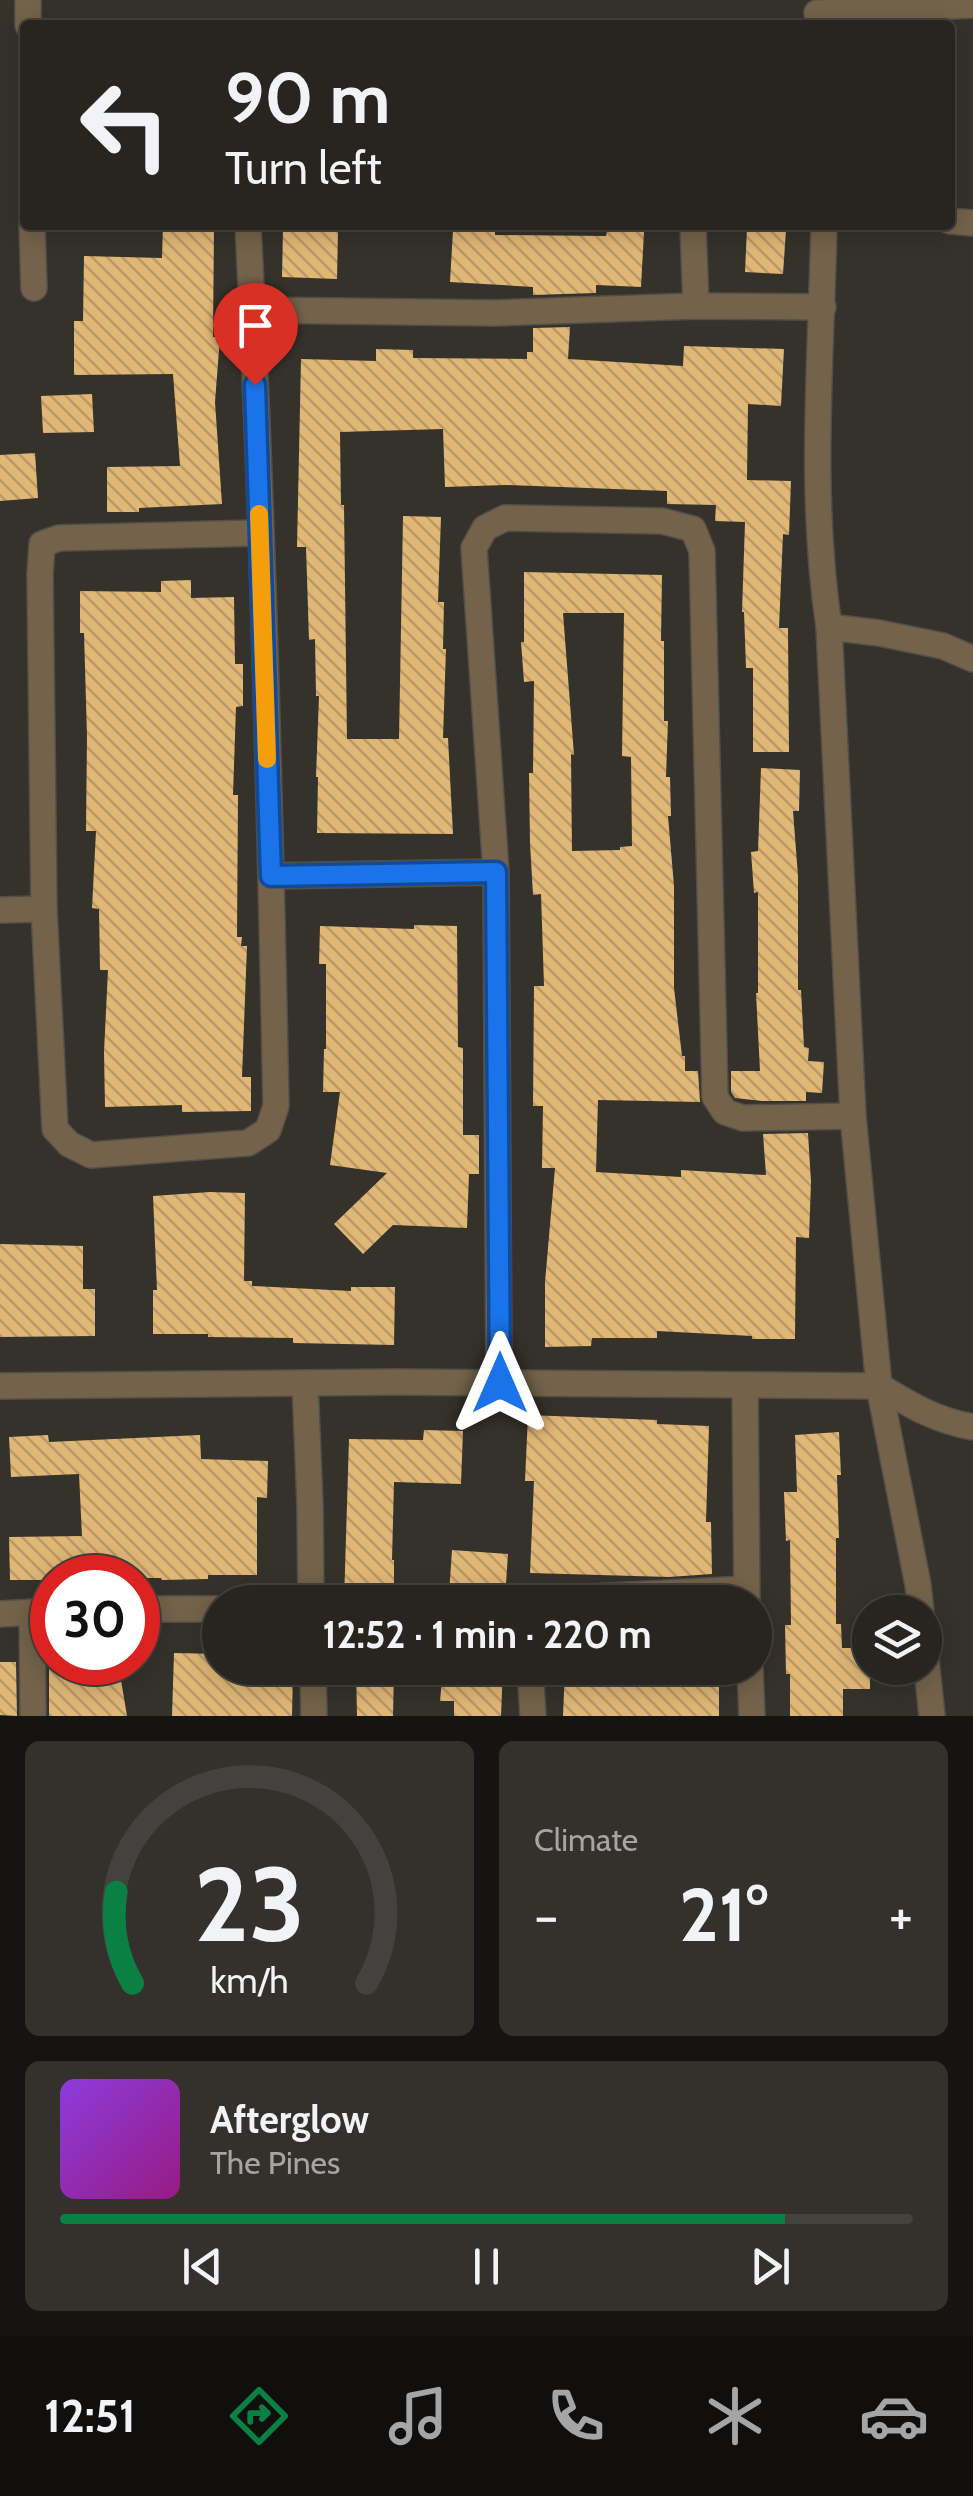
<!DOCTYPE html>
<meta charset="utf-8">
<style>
:root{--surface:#282520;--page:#34312d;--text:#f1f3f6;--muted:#a5a5a5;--line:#44423e;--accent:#0b8043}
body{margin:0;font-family:Cabin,sans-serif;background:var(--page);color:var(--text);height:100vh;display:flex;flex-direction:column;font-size:38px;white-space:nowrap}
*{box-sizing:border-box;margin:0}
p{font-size:32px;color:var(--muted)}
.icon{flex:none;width:55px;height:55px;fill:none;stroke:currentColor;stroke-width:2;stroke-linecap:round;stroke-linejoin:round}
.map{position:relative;height:1716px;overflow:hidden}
.sheet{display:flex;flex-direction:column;gap:25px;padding:25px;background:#161412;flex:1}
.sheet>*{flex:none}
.top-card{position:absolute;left:20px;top:20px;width:935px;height:210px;border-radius:10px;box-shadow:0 5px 25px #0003,0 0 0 2px var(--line);background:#282520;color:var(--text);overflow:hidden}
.fabs{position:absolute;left:852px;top:1595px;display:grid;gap:20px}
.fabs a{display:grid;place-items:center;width:90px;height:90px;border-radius:50%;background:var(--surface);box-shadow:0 5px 25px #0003,0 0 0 2px var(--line);font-size:50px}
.speed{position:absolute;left:30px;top:1555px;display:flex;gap:20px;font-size:50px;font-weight:700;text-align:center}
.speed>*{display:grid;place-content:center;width:130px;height:130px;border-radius:50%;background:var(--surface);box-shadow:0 5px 25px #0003,0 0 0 2px var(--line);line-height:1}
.speed .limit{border:15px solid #d22;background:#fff;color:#111}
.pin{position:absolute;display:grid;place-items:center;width:85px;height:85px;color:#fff;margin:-102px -42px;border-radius:50% 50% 50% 0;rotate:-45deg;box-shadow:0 0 10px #0007}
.pin .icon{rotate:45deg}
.me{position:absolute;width:110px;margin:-55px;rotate:0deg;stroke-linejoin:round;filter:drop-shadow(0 0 8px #0008)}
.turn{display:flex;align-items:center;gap:35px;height:210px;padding:0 40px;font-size:45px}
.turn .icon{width:130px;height:130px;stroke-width:2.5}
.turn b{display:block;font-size:70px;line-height:85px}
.big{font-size:75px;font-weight:800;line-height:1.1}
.sheet .tile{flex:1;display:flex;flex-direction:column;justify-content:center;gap:15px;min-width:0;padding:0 35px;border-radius:15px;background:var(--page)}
.sheet .dial{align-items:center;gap:0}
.dial svg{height:260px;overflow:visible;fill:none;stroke:var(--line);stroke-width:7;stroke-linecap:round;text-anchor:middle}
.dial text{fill:var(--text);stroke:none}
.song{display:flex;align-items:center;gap:30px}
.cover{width:120px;height:120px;border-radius:15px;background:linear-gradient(135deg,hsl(270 70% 55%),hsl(310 70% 35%))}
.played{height:10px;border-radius:5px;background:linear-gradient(90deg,var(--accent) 85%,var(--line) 85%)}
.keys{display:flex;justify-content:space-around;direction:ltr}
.heat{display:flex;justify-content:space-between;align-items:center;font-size:55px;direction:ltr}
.sheet .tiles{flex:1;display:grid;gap:25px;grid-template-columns:1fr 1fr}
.tile:last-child{grid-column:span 2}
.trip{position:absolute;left:202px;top:1585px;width:570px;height:100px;border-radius:50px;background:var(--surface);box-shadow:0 5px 25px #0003,0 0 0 2px var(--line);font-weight:800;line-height:100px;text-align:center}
.dock{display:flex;height:160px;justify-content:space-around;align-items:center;background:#100f0d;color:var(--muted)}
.dock .icon{width:70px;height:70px}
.dock .active{color:var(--accent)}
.dock b{font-size:45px;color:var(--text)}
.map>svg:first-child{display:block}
</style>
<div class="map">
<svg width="973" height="1716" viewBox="0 0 973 1716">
<defs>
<pattern id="building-back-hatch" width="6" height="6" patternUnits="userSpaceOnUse" patternTransform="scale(2.5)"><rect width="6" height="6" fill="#e1b776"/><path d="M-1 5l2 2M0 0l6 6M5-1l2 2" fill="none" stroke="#b99968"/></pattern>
</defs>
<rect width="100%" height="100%" fill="#35312b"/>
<!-- building -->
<g fill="url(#building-back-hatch)" fill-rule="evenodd">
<polygon points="163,225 214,225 213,337 220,337 215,402 222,504 139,508 139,512 107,512 107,467 180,466 173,374 74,375 74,321 83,321 84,256 162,258"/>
<polygon points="747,228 786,230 783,274 745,272"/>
<polygon points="283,229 338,231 337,279 282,277"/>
<polygon points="453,230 495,232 495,235 606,236 607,231 644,232 641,287 596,285 596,293 533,295 533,287 450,282"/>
<polygon points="570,327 568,359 683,366 684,346 784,349 781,406 748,404 747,480 791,481 789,535 783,534 779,628 788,628 789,752 753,752 753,668 746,668 744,612 742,612 745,522 715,521 716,505 667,504 667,491 506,485 445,487 443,429 340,432 341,505 344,505 347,739 399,739 403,516 441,517 438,602 444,602 443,649 446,649 443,738 448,738 453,834 317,833 318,777 316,777 319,696 316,696 315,639 309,640 306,547 297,547 301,359 376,361 376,349 413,350 413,358 527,359 527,352 533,352 533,328"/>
<polygon points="92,394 94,432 43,433 41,396"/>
<polygon points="35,453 38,498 0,501 0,455"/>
<path d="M 524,572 L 662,575 L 661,641 L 664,641 L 664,721 L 668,721 L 666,777 L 670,777 L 671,816 L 668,816 L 674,886 L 674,988 L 682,1056 L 685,1056 L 685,1071 L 698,1071 L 700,1102 L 598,1100 L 596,1172 L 681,1177 L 681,1170 L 766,1175 L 763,1134 L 808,1133 L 811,1182 L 809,1238 L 796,1237 L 795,1339 L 752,1339 L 752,1336 L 657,1331 L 657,1338 L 592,1338 L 591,1346 L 545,1347 L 545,1282 L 555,1168 L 542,1168 L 543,1106 L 533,1106 L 534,986 L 544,986 L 541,894 L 533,895 L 530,843 L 529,773 L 533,773 L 534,681 L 524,682 L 521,642 L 524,642 ZM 563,613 L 624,613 L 622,756 L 631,757 L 632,846 L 620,847 L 620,850 L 572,851 L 571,754 L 574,755 Z"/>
<polygon points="191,580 191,598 234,597 235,664 243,664 243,706 236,707 233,795 238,795 237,937 242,937 241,946 247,946 242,1077 251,1077 251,1111 182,1112 182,1105 105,1107 104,1052 108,970 100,970 99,909 92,908 96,831 86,831 87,736 84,633 80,633 80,591 161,592 161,581"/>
<polygon points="761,768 800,770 799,811 793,811 798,876 798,990 801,990 804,1047 809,1048 808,1061 824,1062 822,1093 806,1092 806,1101 762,1101 735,1098 731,1092 731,1071 760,1071 756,993 758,993 758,892 754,893 751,852 758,851"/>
<polygon points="414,925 457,926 458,1047 463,1048 463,1135 479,1135 479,1174 469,1174 467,1228 393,1225 363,1254 334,1224 387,1173 330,1165 340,1092 323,1092 324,1049 326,1049 326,964 319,964 320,926 414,929"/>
<polygon points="210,1192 245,1193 244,1281 252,1281 252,1286 351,1291 351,1287 395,1287 394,1345 293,1343 293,1338 208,1337 208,1334 153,1334 153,1290 157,1290 153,1196"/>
<polygon points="0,1244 83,1246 83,1289 95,1289 95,1336 0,1337"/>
<polygon points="528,1415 657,1420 657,1424 709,1426 706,1522 711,1522 712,1574 669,1577 530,1573 534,1481 525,1481"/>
<polygon points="424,1430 463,1431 461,1484 394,1482 392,1560 394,1560 394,1602 344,1602 349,1439 423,1440"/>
<polygon points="839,1432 841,1475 837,1475 839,1538 836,1538 836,1624 841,1624 842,1648 870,1648 870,1689 843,1689 843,1716 790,1716 790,1674 786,1674 785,1625 791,1625 790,1540 786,1541 784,1492 797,1492 795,1435"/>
<polygon points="48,1435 49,1442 200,1435 201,1459 268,1461 267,1498 257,1497 257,1575 208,1575 208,1579 162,1580 161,1578 51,1578 51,1580 10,1580 9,1537 82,1536 79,1474 11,1477 9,1437"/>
<polygon points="452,1550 508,1554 505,1598 449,1594"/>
<polygon points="174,1653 220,1654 220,1668 226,1669 293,1671 292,1716 172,1716"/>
<polygon points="0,1662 16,1662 17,1716 0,1715"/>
<polygon points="49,1662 118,1662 127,1716 49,1716"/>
<polygon points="356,1668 394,1668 393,1716 357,1716"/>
<polygon points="443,1668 503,1668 501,1716 454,1716 454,1701 440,1701"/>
<polygon points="565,1668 719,1668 719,1716 563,1716"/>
</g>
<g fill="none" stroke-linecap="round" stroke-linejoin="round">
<defs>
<g id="minor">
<polyline points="28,0 28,25"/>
<polyline points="817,13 973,5"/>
<polyline points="950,221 973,223"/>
<polyline points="32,225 34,288"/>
<path d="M 248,225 C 263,518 270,812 276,1106 L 268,1130 L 248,1143 L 91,1155 L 69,1144 L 55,1129 L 44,909 L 40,574 L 42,544 L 59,538 L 260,533"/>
<polyline points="693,225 696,306"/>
<path d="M 824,225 C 821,359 809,495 829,627 L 853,1116 L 879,1386 L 918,1585 L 921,1612"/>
<polyline points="253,310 495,313 696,306 823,307"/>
<polyline points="829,627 879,633 943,646 973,659"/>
<polyline points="271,876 496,872"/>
<polyline points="0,910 44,909"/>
<polyline points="305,1383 310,1505 311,1602"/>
<polyline points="499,1383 496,872 474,548 485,528 505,518 662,521 693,529 702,551 715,1097 725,1112 743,1118 853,1116"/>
<polyline points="745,1385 747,1602"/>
<path d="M 0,1386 L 395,1382 L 879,1386 C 910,1405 937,1421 973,1427"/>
<polyline points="543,1602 551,1599 746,1589"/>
<polyline points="138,1609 220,1609"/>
<polyline points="32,1612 33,1716"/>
<polyline points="0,1614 52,1611"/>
<polyline points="925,1649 932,1716"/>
<polyline points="313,1668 314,1716"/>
<polyline points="530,1668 533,1716"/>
<polyline points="750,1668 752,1716"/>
</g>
</defs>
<!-- minor casing -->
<use href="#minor" stroke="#524e49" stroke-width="28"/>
<!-- minor -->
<use href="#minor" stroke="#74634a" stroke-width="25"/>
</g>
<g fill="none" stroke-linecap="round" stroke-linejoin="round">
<defs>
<polyline id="route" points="255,385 271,876 496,872 500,1383"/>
</defs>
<!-- route casing -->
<use href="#route" stroke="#114b97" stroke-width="25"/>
<!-- route -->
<use href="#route" stroke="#1a73e8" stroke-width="18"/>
<!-- slow -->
<polyline stroke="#f59e0b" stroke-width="18" points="259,514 267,759"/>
</g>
</svg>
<div class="fabs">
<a><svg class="icon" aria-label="layers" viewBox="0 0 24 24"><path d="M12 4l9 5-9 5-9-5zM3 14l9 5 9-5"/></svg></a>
</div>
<div class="speed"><div class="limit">30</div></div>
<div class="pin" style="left:255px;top:385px;background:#d93025"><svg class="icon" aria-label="arrive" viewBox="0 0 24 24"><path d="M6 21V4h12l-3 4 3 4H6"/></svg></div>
<svg class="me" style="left:500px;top:1383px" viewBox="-20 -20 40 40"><path d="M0-17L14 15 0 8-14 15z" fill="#1a73e8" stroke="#fff" stroke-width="4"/></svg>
<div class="trip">12:52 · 1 min · 220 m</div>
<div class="top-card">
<div class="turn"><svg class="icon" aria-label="left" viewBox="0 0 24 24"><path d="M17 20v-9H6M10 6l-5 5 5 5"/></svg><div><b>90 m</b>Turn left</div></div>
</div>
</div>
<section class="sheet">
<div class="tiles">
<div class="tile dial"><svg viewBox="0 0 100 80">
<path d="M14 69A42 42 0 1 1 86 69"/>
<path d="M14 69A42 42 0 0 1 9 41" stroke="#0b8043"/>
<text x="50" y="56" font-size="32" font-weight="700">23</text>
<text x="50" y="72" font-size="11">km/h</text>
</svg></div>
<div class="tile"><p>Climate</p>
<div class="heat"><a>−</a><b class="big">21°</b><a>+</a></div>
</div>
<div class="tile">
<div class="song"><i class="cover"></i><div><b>Afterglow</b><p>The Pines</p></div></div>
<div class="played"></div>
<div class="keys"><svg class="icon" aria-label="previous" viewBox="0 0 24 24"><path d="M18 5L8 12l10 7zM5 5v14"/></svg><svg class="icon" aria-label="pause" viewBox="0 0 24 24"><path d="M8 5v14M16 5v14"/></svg><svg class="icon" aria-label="next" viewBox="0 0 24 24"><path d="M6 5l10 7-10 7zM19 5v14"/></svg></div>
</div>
</div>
</section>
<nav class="dock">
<b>12:51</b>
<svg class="icon active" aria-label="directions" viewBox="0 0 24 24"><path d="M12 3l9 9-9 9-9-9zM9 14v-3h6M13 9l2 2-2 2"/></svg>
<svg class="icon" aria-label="music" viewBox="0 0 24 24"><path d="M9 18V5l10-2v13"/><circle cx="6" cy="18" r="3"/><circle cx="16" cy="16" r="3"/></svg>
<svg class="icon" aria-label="phone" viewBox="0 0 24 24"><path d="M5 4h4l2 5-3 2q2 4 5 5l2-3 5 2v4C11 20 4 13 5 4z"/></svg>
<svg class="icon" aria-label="climate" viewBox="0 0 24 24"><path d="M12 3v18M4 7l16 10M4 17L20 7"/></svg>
<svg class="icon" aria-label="car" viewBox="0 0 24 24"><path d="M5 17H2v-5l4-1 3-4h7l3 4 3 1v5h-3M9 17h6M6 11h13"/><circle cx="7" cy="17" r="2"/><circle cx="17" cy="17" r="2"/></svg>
</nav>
